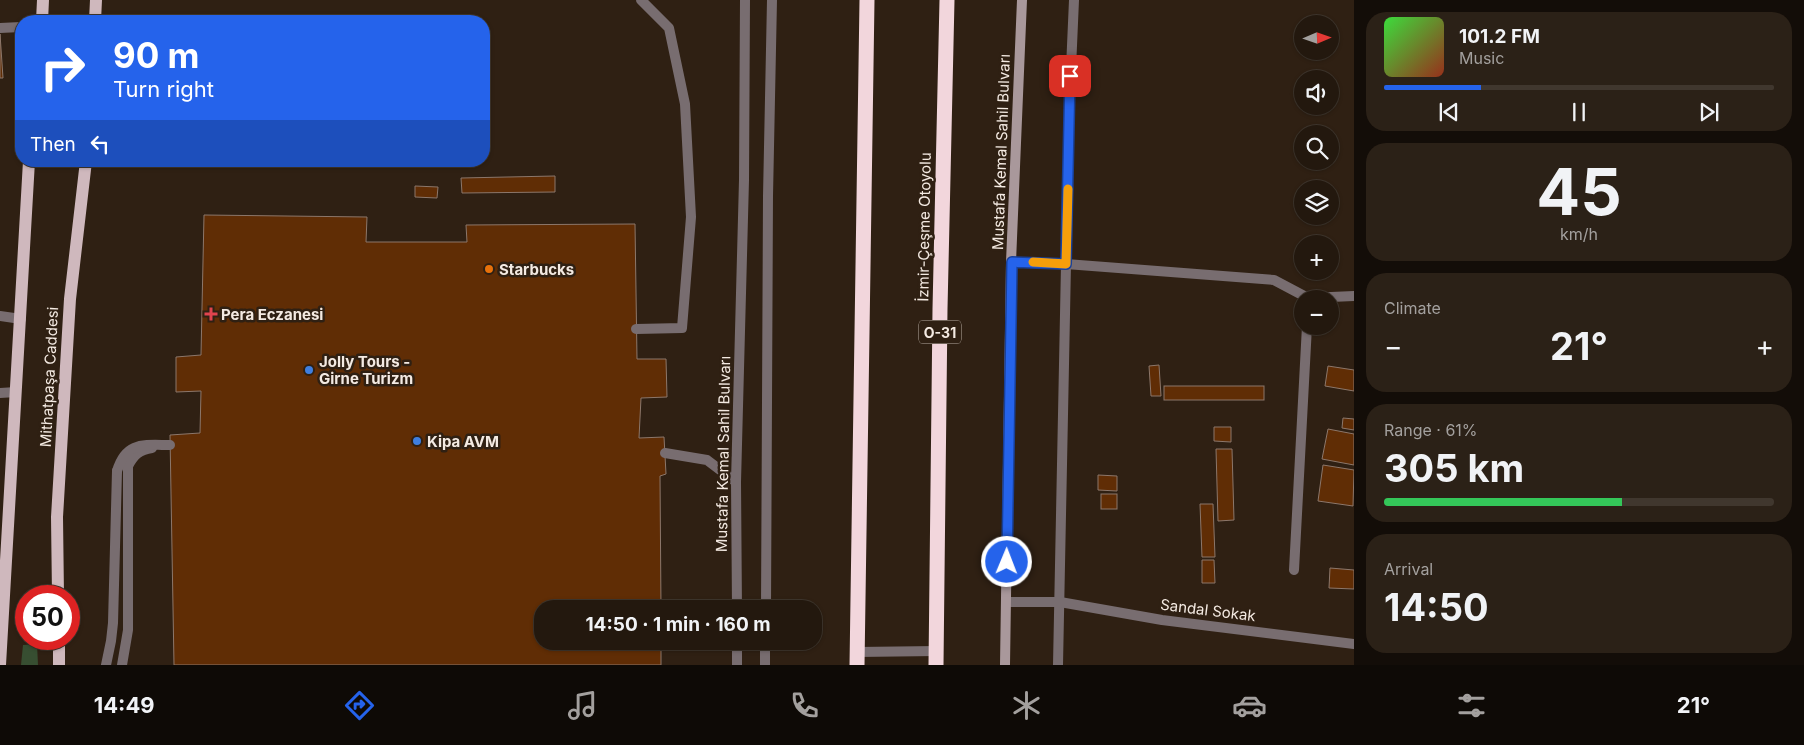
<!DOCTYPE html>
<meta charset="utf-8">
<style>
:root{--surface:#23180e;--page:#2b2117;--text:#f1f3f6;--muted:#a3a09e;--line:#40372e;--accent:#2563eb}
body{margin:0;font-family:Inter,sans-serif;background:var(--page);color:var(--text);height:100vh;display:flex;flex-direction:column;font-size:19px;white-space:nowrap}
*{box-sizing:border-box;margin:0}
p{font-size:16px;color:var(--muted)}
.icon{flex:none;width:28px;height:28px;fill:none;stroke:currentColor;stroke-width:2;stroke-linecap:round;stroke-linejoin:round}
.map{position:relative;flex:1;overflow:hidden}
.details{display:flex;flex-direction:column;gap:12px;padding:12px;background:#130d08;width:450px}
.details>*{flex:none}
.top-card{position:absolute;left:15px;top:15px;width:475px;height:152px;border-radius:20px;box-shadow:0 1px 4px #0004,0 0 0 1px var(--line);background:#2563eb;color:#fff;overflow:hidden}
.needle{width:32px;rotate:88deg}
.controls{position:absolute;left:1294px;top:15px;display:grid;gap:10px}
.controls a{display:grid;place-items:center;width:45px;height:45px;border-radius:50%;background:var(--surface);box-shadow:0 1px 4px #0004,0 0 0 1px var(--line);font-size:25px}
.speed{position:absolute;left:15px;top:585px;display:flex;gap:10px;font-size:25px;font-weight:700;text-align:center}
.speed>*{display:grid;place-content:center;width:65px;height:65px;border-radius:50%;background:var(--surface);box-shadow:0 1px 4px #0004,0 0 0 1px var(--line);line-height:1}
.speed .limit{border:8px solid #d22;background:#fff;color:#111}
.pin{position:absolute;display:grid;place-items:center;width:42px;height:42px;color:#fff;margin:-21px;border-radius:10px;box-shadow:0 2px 8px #0006}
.me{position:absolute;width:55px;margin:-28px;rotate:1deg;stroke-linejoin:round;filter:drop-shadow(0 0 4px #0008)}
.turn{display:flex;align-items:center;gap:18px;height:105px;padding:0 15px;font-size:22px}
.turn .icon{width:65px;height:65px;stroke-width:2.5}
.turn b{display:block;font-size:35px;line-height:42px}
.then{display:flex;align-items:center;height:48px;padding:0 15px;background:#0003;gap:10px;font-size:19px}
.big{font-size:38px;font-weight:700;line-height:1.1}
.details .card{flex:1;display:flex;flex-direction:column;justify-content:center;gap:8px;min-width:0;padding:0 18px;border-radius:20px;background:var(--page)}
.details .dial{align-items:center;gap:0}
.dial b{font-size:65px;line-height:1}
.song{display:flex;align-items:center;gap:15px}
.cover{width:60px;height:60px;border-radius:8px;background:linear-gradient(135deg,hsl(120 70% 55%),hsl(10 70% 35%))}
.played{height:5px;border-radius:2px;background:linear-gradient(90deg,var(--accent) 25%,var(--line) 25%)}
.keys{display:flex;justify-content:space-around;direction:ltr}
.heat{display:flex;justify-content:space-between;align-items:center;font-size:28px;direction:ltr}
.charge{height:8px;border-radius:4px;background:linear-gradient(90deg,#34c759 61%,var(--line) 0)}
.trip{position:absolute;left:534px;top:600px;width:288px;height:50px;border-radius:20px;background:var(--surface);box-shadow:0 1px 4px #0004,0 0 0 1px var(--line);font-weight:700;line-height:50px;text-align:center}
.tabs{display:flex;height:80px;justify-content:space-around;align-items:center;background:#0e0a06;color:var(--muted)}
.tabs .icon{width:35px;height:35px}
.tabs .on{color:var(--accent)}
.tabs b{font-size:22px;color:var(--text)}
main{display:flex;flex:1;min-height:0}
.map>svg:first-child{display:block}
</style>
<main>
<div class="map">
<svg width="1354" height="665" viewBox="0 0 1354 665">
<rect width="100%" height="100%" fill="#2f2013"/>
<!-- green -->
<polygon fill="#374e31" points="37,644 38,665 21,665 23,645"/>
<!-- building -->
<g fill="#602d05" stroke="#8c776b">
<polygon points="0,34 3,78 0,78"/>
<polygon points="555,176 555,192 462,193 461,178"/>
<polygon points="415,186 438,187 437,198 415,197"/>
<polygon points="204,215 367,217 366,242 467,242 466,225 635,224 637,359 666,359 667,397 641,398 639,438 664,437 666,474 660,476 661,609 542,609 542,641 661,641 661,665 174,665 170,435 200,433 201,391 176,392 176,357 201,355"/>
<polygon points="1159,365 1161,396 1151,396 1149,366"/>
<polygon points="1328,366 1354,370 1354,391 1325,386"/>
<rect x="1164" y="386" width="100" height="14"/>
<polygon points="1343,418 1354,419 1354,430 1342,428"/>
<polygon points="1214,427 1231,427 1231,442 1214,441"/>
<polygon points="1328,429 1354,434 1354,465 1322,459"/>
<polygon points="1216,449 1232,449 1234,520 1218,521"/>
<polygon points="1323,465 1354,470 1353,506 1318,501"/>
<polygon points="1098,475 1117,476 1117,491 1098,490"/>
<rect x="1101" y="494" width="16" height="15"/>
<polygon points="1200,504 1213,504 1215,557 1202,557"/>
<polygon points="1202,560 1214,560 1215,583 1202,583"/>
<polygon points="1330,568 1354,570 1354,589 1329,588"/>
</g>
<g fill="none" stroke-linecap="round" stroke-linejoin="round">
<!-- service -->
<g stroke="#786d70" stroke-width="10">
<polyline points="1011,262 1066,264 1274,280 1308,298 1354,296"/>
<polyline points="636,329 682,328 691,217 685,104 669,28 641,0"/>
<polyline points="665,453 707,460 736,482"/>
<polyline points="1294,570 1307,326"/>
<polyline points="857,652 937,651"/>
<polyline points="106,665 111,641 113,623 117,471"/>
<path d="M 122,665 L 128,630 L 128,466 C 134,455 139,450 152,448"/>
<polyline points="1058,665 1069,114 1074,0"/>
</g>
<!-- minor -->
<g stroke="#786d70" stroke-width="10">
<polyline points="0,28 21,27"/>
<polyline points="0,316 21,319"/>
<polyline points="0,393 16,392"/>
<polyline points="1006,602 1060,602 1162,620 1354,644"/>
</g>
<!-- tertiary -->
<g stroke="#786d70" stroke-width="10">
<polyline points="737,609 736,482 744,180 745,0"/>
<polyline points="766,609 768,196 772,0"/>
<polyline points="737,641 737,665"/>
<polyline points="765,665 765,641"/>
</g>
<!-- secondary -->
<polyline stroke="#a9989b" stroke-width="10" points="1005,665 1011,262 1022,0"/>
<!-- primary -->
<g stroke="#cfb8bd" stroke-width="12">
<polyline points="42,21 43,0"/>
<polyline points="95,21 96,0"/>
<polyline points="58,596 57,517 70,299 86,161"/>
<polyline points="59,639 59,665"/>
<polyline points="0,665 29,161"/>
</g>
<!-- motorway -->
<g stroke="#f2d6dc" stroke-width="15">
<polyline points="857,665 867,0"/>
<polyline points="936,665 940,309 947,0"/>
</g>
<!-- service-bridge -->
<path stroke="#786d70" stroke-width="10" d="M 117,471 C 126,441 144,445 170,445"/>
</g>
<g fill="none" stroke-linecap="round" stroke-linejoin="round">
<defs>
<polyline id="route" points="1007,562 1012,262 1066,264 1070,76"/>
</defs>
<!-- route casing -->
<use href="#route" stroke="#184099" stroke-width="12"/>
<!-- route -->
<use href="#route" stroke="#2563eb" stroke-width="9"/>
<!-- slow -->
<polyline stroke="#f59e0b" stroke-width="9" points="1033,262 1066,264 1068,189"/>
</g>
<!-- markers -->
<circle fill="#e8710a" stroke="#2f2013" stroke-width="2" cx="489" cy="269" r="5"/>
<path fill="#e0444e" stroke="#2f2013" stroke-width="2" d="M208.5 306.5h5v5h5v5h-5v5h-5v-5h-5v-5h5z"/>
<g fill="#3f7fe0" stroke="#2f2013" stroke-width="2">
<circle cx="309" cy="370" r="5"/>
<circle cx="417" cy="441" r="5"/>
</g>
<g text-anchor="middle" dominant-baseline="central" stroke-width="5" stroke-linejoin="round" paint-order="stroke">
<!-- shield labels -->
<rect fill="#2f2013" stroke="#b9ada4" stroke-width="1" x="919" y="320.5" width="42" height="23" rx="4"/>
<g font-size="14" font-weight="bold" fill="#f4eae2">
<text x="940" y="332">O-31</text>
</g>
<!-- street labels -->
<g font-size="15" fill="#f4eae2" stroke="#2f2013">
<text transform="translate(1001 152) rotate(-88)">Mustafa Kemal Sahil Bulvarı</text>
<text transform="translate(924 227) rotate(-89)">İzmir-Çeşme Otoyolu</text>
<text transform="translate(49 377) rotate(-87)">Mithatpaşa Caddesi</text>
<text transform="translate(723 454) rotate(-89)">Mustafa Kemal Sahil Bulvarı</text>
<text transform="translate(1208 610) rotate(7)">Sandal Sokak</text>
</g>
<!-- poi labels -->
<g font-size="15" font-weight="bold" fill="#f4eae2" stroke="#2f2013" text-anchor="start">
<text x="499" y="269">Starbucks</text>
<text x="221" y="314">Pera Eczanesi</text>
<text x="319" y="361">Jolly Tours -<tspan x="319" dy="17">Girne Turizm</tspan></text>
<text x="427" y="441">Kipa AVM</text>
</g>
</g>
</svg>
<div class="controls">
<a><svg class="needle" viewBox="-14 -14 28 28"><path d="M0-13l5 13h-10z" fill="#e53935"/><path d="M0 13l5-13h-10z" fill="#a3a09e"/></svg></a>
<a><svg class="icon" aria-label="sound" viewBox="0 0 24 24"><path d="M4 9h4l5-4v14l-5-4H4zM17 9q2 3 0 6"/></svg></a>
<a><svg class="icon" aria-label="search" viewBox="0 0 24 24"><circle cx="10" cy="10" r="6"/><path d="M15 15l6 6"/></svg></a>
<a><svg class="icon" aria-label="layers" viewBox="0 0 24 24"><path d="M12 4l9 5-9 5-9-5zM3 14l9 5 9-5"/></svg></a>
<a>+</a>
<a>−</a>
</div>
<div class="speed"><div class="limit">50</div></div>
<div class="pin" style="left:1070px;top:76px;background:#d93025"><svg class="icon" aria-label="arrive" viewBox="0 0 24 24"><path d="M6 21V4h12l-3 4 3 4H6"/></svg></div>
<svg class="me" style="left:1007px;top:562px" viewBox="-20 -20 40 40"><circle r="17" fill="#2563eb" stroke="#fff" stroke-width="3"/><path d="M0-11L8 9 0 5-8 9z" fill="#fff"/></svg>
<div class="trip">14:50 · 1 min · 160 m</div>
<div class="top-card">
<div class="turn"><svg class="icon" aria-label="right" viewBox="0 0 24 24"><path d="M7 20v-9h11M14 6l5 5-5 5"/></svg><div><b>90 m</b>Turn right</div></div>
<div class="then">Then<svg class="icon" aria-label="left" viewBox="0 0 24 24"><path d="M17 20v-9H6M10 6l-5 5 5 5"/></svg></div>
</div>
</div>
<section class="details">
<div class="card">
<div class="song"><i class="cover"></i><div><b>101.2 FM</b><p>Music</p></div></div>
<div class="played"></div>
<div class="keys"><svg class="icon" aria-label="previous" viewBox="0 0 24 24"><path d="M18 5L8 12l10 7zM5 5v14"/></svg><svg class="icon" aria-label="pause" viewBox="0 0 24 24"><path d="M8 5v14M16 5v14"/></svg><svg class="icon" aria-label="next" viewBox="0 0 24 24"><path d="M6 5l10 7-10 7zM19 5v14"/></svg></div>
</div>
<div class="card dial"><b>45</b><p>km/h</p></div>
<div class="card"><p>Climate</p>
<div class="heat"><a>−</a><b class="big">21°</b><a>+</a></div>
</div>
<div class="card"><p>Range · 61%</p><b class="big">305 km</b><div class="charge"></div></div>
<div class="card"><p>Arrival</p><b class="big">14:50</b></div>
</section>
</main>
<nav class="tabs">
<b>14:49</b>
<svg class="icon on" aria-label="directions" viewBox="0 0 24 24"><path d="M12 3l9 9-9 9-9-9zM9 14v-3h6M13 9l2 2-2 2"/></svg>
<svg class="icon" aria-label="music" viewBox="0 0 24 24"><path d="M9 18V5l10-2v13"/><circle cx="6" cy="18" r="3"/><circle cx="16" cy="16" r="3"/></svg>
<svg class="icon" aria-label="phone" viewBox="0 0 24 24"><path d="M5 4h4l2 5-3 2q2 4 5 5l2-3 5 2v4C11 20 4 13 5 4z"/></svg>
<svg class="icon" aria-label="climate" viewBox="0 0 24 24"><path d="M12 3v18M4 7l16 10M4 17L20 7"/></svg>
<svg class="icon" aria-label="car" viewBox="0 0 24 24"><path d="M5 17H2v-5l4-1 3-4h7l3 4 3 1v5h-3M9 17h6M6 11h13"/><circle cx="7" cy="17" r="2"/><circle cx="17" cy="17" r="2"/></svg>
<svg class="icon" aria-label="filters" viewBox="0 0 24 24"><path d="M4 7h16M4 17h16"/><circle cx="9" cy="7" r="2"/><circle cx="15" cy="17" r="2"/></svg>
<b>21°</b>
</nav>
